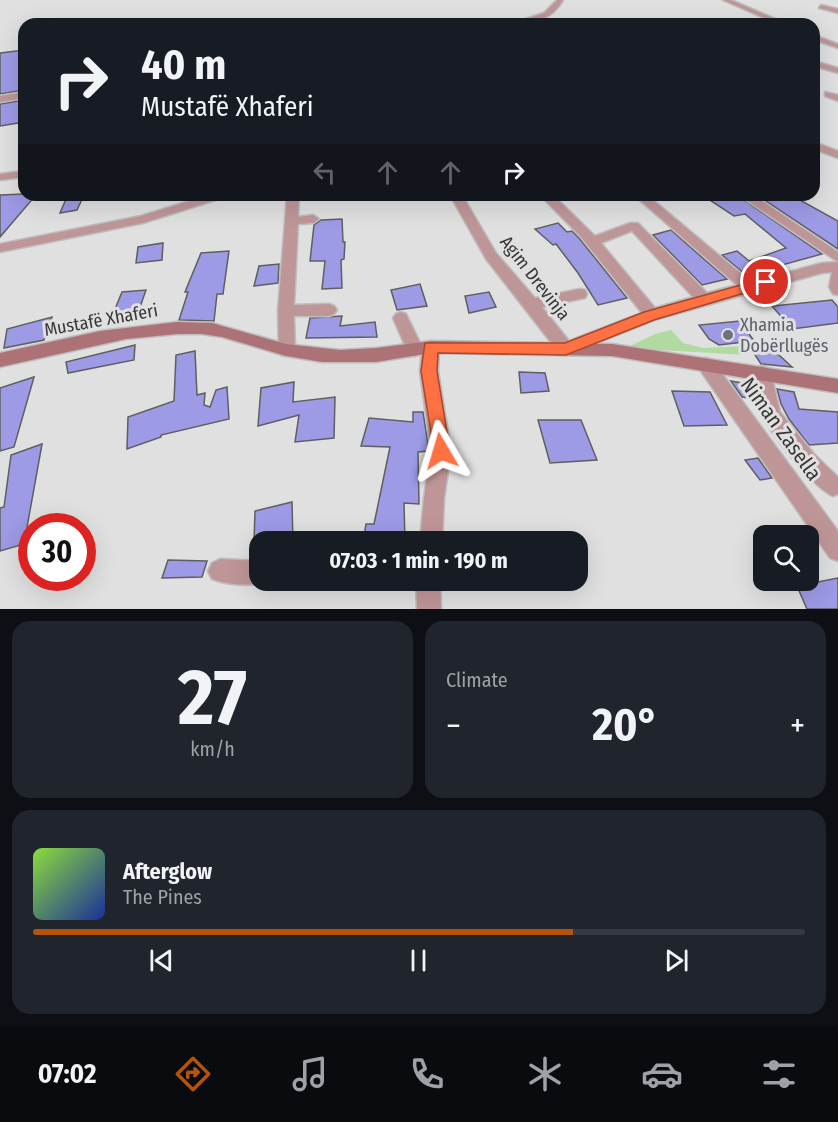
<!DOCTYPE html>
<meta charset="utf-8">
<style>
:root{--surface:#171b24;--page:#20242c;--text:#f1f3f6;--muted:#9ea1a6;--line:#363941;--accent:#b45309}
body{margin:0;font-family:"Fira Sans Condensed",sans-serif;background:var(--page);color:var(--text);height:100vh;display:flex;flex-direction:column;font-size:22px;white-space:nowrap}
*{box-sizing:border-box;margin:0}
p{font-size:20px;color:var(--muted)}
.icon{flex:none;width:33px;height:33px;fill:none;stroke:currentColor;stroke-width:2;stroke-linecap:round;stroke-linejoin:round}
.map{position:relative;height:609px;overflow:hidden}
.details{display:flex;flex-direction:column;gap:12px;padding:12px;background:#0d0f14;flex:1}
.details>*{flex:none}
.banner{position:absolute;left:18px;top:18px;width:802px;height:183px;border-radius:18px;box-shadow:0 6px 24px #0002;background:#171b24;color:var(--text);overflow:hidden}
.buttons{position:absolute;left:753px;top:525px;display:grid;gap:12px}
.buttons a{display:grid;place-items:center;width:66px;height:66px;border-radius:12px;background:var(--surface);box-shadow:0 6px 24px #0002;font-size:30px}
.speed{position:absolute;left:18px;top:513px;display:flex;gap:12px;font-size:30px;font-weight:700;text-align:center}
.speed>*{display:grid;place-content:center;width:78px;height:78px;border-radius:50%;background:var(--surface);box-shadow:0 6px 24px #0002;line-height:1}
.speed .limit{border:9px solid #d22;background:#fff;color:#111}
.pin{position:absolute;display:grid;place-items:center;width:51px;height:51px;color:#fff;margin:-26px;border:3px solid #fff;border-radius:50%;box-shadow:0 2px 6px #0007}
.me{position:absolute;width:66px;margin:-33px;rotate:353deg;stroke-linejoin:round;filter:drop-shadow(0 0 4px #0008)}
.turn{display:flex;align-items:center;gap:21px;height:126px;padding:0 24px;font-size:27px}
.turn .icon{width:78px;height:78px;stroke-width:2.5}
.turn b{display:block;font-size:42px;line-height:51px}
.lanes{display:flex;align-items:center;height:57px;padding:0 24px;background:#0003;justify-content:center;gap:30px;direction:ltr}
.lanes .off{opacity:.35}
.big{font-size:45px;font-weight:700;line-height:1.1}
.details .card{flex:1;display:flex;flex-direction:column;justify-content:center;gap:9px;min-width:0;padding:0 21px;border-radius:18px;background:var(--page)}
.details .dial{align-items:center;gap:0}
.dial b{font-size:78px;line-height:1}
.song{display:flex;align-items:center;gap:18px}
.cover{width:72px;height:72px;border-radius:9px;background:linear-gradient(135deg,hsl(90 70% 55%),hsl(230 70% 35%))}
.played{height:6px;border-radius:3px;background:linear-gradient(90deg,var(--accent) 70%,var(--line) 70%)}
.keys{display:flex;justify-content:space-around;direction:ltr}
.heat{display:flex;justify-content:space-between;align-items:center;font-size:33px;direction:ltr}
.details .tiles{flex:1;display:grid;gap:12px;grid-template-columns:1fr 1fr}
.card:last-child{grid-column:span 2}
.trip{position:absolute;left:249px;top:531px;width:339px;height:60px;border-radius:18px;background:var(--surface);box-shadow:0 6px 24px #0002;font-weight:700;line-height:60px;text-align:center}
.menu{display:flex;height:96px;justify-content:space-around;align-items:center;background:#090b0e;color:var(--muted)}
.menu .icon{width:42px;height:42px}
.menu .active{color:var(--accent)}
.menu b{font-size:27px;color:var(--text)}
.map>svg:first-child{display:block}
</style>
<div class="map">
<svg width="838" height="609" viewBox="0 0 838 609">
<rect width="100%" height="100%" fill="#e0e0e1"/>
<!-- green -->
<polygon fill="#b1daa1" points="671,330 683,343 703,348 745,346 746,355 626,348 655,334"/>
<!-- building -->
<g fill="#9d9ae6" stroke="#5f5f60" stroke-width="1.5">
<polygon points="24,50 24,90 0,94 0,53"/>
<polygon points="24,100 24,122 0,126 0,104"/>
<polygon points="24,194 36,195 0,237 0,195"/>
<polygon points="702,195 737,195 822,254 746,275 722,255 737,251 749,261 786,248 745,214 734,216"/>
<polygon points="757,195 791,195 838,221 838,249"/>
<polygon points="83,197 77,210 60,213 66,199"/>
<polygon points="342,219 343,242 345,242 344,259 341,260 342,288 322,289 325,261 310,261 314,225 321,220"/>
<polygon points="558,223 567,232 572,231 579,238 627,298 598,305 578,273 556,244 553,245 535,229"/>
<polygon points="671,230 705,260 727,279 702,285 653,235"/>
<polygon points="163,243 162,260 136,263 138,247"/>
<polygon points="229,251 223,294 217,294 214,321 179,320 188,292 185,292 201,253"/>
<polygon points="279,264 278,283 254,286 259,266"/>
<polygon points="420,284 427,306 397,310 391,290"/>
<polygon points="146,290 139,310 113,314 122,292"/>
<polygon points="489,292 496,307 469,313 465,296"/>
<polygon points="832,300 838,307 838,323 792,329 772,306"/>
<polygon points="342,316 340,326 375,322 377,337 306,338 310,318"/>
<polygon points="52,317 44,340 4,348 7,329"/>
<polygon points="740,321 754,341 719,345 709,339 699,325"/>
<polygon points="135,345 134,360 68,373 66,362"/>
<polygon points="768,345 792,367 761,364 750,347"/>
<polygon points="195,351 197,395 205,393 204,405 210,407 216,390 227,387 229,419 161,435 161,437 127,449 128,417 174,401 176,355"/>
<polygon points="519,372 545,373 549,391 521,393"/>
<polygon points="34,377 14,447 0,451 0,388"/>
<polygon points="731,381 753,385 756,399 742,397"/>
<polygon points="294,382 293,402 335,397 334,438 295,442 299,415 258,426 261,388"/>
<polygon points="777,389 794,392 799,409 838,412 838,443 809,445 789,419 781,404"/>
<polygon points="672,391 710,392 727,425 684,426"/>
<polygon points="413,412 423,412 429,451 418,452 419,504 404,503 405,542 363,542 366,524 374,524 390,447 361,446 369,418 413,422"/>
<polygon points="538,420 581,420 597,460 550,463"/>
<polygon points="42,444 24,544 0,551 0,508 4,507 11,455"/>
<polygon points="758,458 772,478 760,480 745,460"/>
<polygon points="292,502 293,542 254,542 255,511"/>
<polygon points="168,560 207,561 202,577 162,578"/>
<polygon points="838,578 838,609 807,609 797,586"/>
</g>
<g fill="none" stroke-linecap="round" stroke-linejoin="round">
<defs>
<g id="street">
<path d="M 557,0 L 563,0 C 552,20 532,24 511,24 L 544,13 Z"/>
<polygon points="723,0 731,0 787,24 778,24"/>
<polygon points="821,5 838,9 838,13 819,8"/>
<polygon points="44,21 46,22 47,24 41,24"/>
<polygon points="814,35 838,44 838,48 814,40"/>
<polygon points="814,61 838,68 838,73 814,66"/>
<polygon points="24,92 24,98 0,102 0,96"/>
<polygon points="825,92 838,95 838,101 825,96"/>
<polygon points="814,142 838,151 838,158 814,149"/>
<polygon points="24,171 24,177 0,180 0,174"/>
<polygon points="209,195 227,195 225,197 143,223 0,252 0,244 141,216"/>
<polygon points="287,195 299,195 298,217 313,215 319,219 313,223 298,224 294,305 329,304 334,306 337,310 334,314 329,316 294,316 295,350 293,355 287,356 281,355 279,350 278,311"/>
<path d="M 450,195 L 462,195 L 496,253 L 535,298 L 580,289 L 585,290 L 587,294 L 585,298 L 542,307 L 569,341 L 642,313 L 581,237 L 540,195 L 553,195 L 595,236 L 630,223 L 638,223 L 707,293 L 737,285 L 634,195 L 647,195 L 751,282 L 822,263 L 838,262 L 739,195 L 753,195 L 838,252 L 838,295 L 833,294 L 829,287 L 832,272 L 822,273 L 654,320 L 566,355 L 560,354 L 486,259 ZM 632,231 L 693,297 L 655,308 L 601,243 Z"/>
<polygon points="401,312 406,314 423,349 425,343 431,341 437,343 439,347 438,371 451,451 444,498 442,542 420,542 424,498 431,451 420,371 422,351 415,356 409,355 393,318 396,314"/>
<polygon points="706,358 712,360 838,531 838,561 830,558 700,370 698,365 700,360"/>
<path d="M 762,366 L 768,368 L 771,373 L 780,412 L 814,454 L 838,477 L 838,494 L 833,496 C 815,489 769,433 763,415 C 758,401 756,387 753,373 L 756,368 Z"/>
<path d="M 220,559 L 260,561 L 260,580 L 268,581 C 253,587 227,585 212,579 L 208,571 L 212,563 Z"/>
<polygon points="416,580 440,580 441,609 417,609"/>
</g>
<polygon id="secondary" points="177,322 212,323 286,344 340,350 376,348 431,341 612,344 838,379 838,393 612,356 431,353 376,362 322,362 286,356 222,337 202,334 177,334 126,339 0,367 0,353 100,331"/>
</defs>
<!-- street casing -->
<use href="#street" stroke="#bebebf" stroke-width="3"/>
<!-- secondary casing -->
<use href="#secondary" stroke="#bebebf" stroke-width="3"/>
<!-- street -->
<use href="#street" fill="#bf9698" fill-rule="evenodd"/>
<!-- secondary -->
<use href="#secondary" fill="#ad7276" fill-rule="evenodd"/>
</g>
<!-- route -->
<polygon fill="#ff7043" stroke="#a6492c" stroke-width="1.5" points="766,278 771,279 773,282 771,285 654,320 566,355 438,353 437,371 450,451 447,457 441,459 435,457 421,371 425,343 565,343 644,312"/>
<!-- markers -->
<circle fill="#6b7280" stroke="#e0e0e1" stroke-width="2" cx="728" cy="335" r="6"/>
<g text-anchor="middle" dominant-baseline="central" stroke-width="6" stroke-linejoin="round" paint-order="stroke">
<!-- street labels -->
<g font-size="18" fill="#363637" stroke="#e0e0e1">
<text transform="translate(535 278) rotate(52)">Agim Drevinja</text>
<text transform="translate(101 320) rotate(-10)">Mustafë Xhaferi</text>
</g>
<!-- worship labels -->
<g font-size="18" fill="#5b616d" stroke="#e0e0e1" text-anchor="start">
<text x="740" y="325">Xhamia<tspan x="740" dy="21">Dobërllugës</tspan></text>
</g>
<!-- near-street labels -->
<g font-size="21" fill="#363637" stroke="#e0e0e1">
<text transform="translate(781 429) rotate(54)">Niman Zasella</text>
</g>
</g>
</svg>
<div class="buttons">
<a><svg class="icon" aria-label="search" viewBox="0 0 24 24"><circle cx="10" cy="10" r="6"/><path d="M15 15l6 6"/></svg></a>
</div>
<div class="speed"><div class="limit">30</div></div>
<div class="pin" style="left:766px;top:282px;background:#d93025"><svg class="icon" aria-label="arrive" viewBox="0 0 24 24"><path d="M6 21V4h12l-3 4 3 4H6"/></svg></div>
<svg class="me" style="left:441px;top:451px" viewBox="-20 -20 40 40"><path d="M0-17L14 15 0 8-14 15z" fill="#ff7043" stroke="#fff" stroke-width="4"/></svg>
<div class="trip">07:03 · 1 min · 190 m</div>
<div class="banner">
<div class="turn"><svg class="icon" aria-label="right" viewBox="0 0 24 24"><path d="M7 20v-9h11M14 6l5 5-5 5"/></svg><div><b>40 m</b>Mustafë Xhaferi</div></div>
<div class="lanes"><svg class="icon off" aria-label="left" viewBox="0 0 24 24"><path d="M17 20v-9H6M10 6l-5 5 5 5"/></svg><svg class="icon off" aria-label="ahead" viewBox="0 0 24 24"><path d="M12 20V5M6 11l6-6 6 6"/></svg><svg class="icon off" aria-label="ahead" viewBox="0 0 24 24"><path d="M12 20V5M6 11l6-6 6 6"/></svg><svg class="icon" aria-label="right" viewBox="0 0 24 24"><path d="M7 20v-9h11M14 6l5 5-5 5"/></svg></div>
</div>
</div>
<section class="details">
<div class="tiles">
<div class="card dial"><b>27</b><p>km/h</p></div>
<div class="card"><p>Climate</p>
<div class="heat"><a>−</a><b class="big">20°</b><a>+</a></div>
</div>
<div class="card">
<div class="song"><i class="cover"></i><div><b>Afterglow</b><p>The Pines</p></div></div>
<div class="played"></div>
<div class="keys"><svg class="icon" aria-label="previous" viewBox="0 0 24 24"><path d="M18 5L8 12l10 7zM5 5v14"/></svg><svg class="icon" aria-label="pause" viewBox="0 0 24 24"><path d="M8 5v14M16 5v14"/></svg><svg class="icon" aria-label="next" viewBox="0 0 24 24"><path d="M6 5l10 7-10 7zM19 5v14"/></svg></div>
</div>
</div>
</section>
<nav class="menu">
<b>07:02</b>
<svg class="icon active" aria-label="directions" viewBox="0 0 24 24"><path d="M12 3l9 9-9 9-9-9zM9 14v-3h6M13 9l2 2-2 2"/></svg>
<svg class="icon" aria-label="music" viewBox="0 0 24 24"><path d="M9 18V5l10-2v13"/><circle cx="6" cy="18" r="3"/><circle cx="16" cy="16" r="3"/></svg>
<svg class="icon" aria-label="phone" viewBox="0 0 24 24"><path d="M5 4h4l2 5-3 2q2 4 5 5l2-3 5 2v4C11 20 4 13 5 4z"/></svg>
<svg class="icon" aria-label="climate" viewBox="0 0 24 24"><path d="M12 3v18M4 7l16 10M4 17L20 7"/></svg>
<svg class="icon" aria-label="car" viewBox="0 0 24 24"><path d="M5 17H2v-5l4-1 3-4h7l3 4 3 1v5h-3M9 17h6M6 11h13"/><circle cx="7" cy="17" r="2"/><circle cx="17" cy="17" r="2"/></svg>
<svg class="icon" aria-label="filters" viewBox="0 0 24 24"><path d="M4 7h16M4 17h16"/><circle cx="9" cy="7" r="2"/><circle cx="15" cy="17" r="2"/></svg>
</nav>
